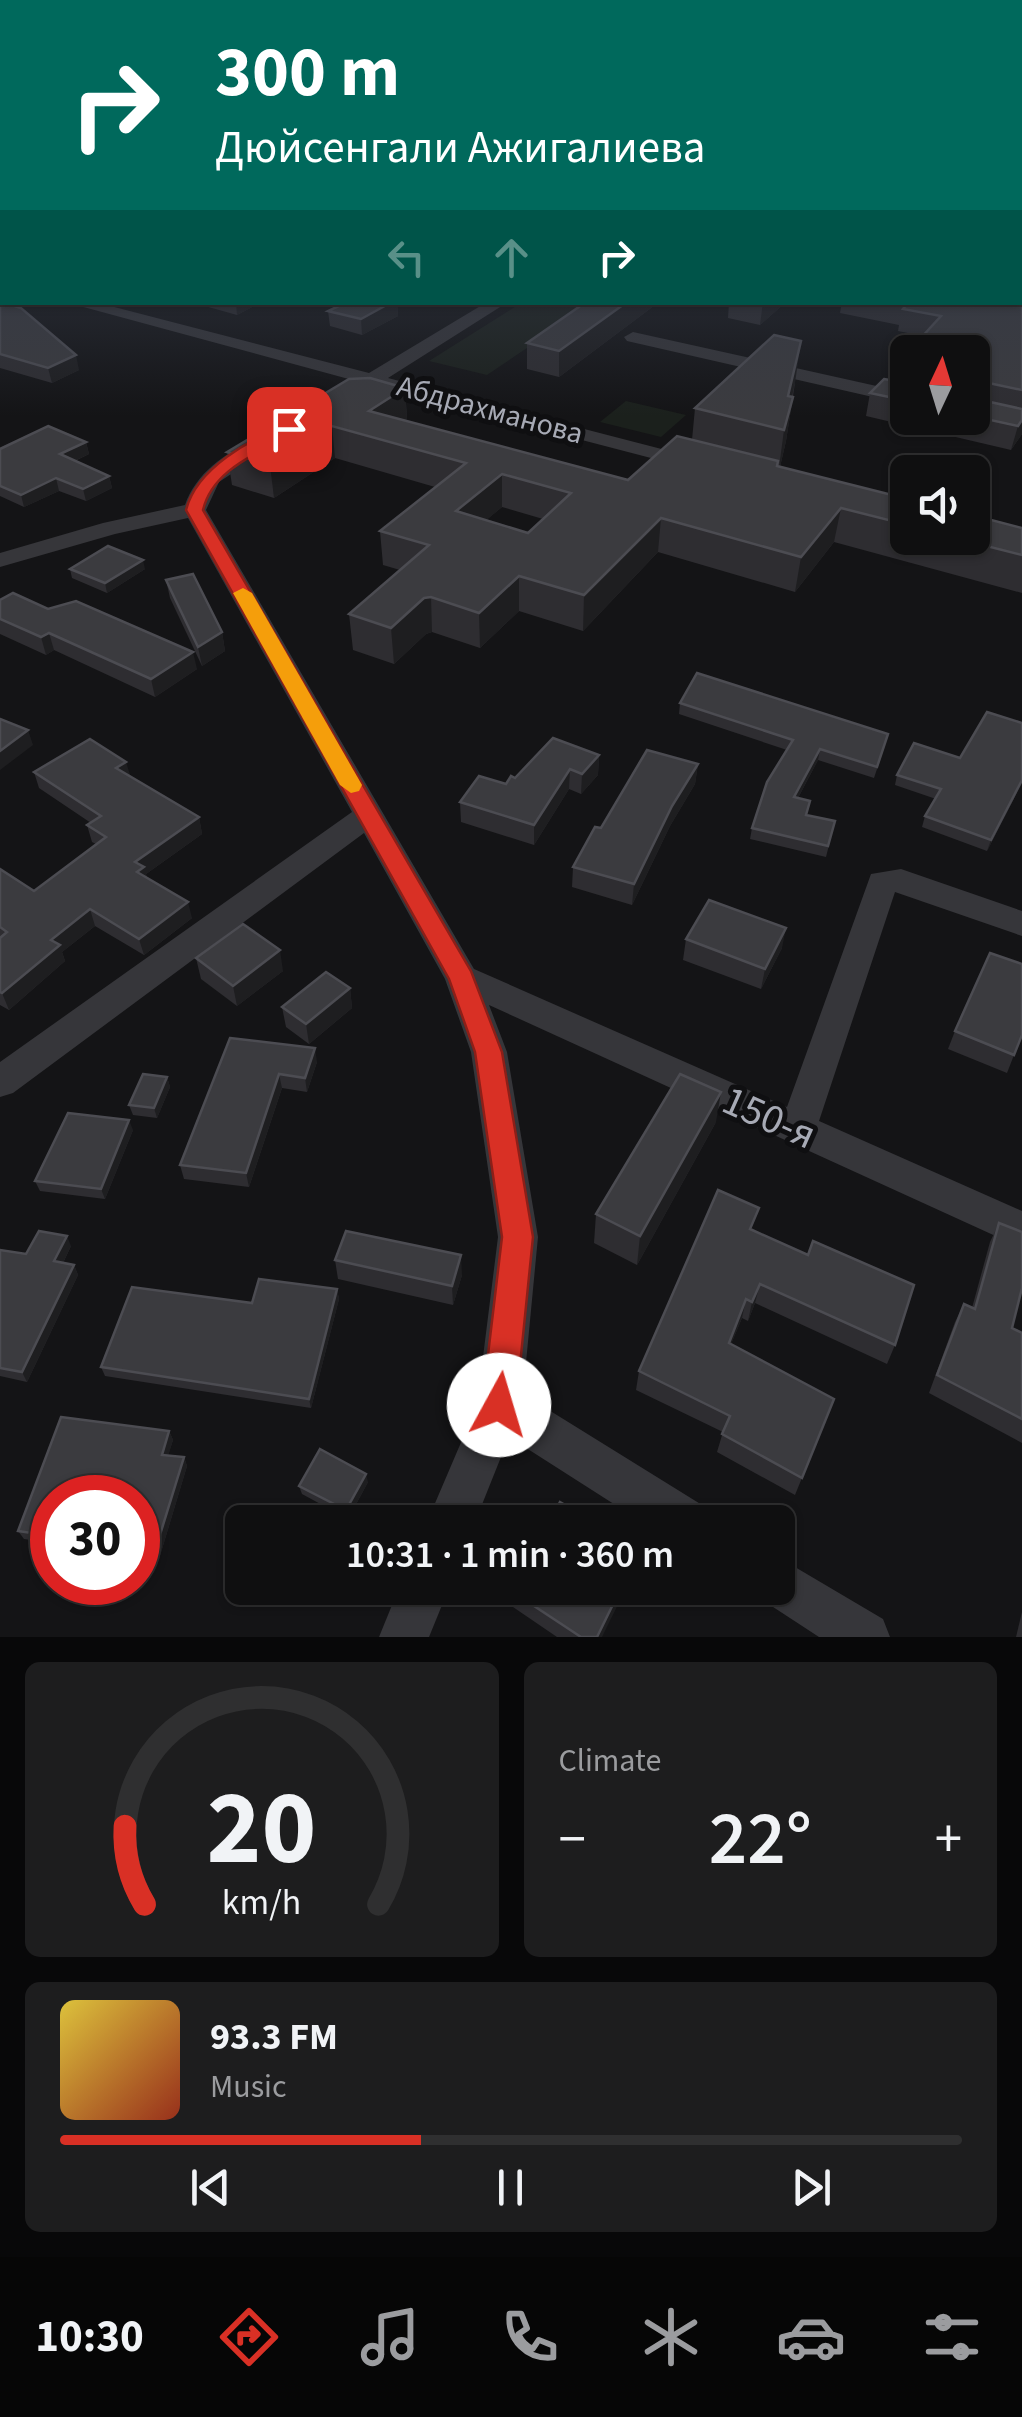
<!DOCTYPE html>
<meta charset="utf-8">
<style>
:root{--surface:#0f0f10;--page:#1d1d1e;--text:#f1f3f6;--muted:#9b9c9f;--line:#2f2f30;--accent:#d93025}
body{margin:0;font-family:"Source Sans 3",sans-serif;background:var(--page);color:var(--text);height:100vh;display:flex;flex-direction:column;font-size:38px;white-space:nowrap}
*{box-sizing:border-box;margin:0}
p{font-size:32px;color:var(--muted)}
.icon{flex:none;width:55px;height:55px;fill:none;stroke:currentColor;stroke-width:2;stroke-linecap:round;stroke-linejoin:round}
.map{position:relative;height:1637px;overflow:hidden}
.sheet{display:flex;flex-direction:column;gap:25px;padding:25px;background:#080809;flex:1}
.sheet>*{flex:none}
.banner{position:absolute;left:0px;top:0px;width:1022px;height:305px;box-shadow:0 2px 8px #0004,0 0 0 2px var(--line);background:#00695c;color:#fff;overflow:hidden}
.needle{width:65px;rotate:4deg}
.fabs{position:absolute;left:890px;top:335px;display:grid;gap:20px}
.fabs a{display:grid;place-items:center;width:100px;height:100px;border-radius:15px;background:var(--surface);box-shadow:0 2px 8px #0004,0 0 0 2px var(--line);font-size:50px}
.speed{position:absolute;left:30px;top:1475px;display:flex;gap:20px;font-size:50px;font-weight:700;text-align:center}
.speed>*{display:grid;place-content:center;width:130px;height:130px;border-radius:50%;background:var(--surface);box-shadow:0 2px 8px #0004,0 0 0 2px var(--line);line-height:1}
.speed .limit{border:15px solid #d22;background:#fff;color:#111}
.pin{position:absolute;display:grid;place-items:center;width:85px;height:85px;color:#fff;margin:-42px;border-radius:20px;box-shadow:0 5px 15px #0006}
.me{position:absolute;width:110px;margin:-55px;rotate:6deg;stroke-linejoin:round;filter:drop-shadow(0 0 8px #0008)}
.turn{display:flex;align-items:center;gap:35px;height:210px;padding:0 50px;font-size:45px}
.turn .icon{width:130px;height:130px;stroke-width:2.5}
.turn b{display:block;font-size:70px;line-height:85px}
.lanes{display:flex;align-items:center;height:95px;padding:0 50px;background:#0003;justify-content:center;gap:50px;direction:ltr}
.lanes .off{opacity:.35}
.big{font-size:75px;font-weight:600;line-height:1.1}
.sheet .tile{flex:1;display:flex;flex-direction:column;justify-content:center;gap:15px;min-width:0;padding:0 35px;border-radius:15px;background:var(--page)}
.sheet .dial{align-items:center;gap:0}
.dial svg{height:260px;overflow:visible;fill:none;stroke:var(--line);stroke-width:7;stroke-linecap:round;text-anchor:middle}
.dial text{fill:var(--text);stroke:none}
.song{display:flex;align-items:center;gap:30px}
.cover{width:120px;height:120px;border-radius:15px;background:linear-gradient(135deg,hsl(50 70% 55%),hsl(10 70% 35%))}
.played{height:10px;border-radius:5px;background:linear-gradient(90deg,var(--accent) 40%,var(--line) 40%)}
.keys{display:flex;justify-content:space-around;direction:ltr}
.heat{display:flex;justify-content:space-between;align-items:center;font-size:55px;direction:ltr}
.sheet .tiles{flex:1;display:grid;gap:25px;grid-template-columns:1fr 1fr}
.tile:last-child{grid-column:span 2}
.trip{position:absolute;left:225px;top:1505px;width:570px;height:100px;border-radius:15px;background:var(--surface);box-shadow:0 2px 8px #0004,0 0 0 2px var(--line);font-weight:600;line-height:100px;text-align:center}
.menu{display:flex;height:160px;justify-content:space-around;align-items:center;background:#060606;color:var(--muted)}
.menu .icon{width:70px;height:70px}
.menu .selected{color:var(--accent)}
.menu b{font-size:45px;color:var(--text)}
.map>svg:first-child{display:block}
</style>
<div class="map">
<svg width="1022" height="1637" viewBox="0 0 1022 1637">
<rect width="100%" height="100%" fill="#141416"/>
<!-- green -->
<g fill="#1b201c">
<polygon points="521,303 594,303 487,375 429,361"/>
<polygon points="626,401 686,415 661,437 600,422"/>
</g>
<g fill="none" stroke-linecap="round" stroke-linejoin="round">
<!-- minor -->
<g fill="#36363a" fill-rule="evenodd">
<polygon points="0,279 2,280 2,290 0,289"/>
<polygon points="65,302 95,302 369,373 487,302 508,302 388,378 704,460 707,464 697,470 375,386 347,403 333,403 333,395 356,381"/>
<polygon points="633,332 908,393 908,405 627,341 624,337"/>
<path d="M 262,439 L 269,441 L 269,449 L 219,482 L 206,510 L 474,969 L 787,1107 L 871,874 L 901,869 L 1022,911 L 1022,936 L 895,892 L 819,1121 L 1022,1211 L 1022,1248 L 489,1005 L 507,1052 L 538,1237 L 523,1394 L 702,1505 L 709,1522 L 642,1522 L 509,1437 L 475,1522 L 427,1522 L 477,1405 L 498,1237 L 471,1052 L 445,979 L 364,833 L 13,1093 L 0,1097 L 0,1062 L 352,812 L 188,518 L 115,534 L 0,567 L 0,553 L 103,523 L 185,505 C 196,473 229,448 262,439 Z"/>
<polygon points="778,1557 883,1619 890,1637 819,1637 761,1599 756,1588 778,1588"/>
<polygon points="399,1588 449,1588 429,1637 379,1637"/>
</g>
</g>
<!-- wall -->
<g fill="#2e2d31" fill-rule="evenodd">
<polygon points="1022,252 1022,434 1011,450 866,416 870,393 895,381 899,363 908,353 908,418 972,418 972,352 923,336 898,331 899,325 840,313 842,302 1020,302"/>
<polygon points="0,300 79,370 52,383 0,368"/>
<polygon points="170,302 262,302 237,315 194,303 186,307"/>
<polygon points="347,302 397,302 398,316 362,335 330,326 328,311"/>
<polygon points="586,302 659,302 559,377 527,369 527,343"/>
<polygon points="729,302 786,302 760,325 728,318"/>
<path d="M 795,383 L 786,441 L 780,467 L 908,499 L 908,538 L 972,538 L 1022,528 L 1022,593 L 834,542 L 795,592 L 658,552 L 583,631 L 519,611 L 480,648 L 432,632 L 426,634 L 394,664 L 353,650 L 349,614 L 400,570 L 383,565 L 380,531 L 435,487 L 335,458 L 274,498 L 232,485 L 227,452 L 405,388 L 407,419 L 405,420 L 628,480 L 692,440 L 695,408 ZM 502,507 L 543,519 L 528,533 L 486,520 Z"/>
<polygon points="86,442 89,454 75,461 109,476 112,488 86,501 59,491 24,507 0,496 0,449"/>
<polygon points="70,569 145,569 107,593 72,578"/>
<polygon points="166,580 222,632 225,651 202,666 170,598"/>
<polygon points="0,600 48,609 197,669 155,697 54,650 46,655 0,634"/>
<polygon points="680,703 885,745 874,778 818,760 798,798 807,815 835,821 826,857 750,839 752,828 787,750 679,714"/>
<polygon points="599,755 598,775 581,794 569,789 534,845 461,822 460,802 506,784 515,778"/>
<polygon points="960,758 1022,783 987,851 922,827 925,816 936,799 895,785 897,775"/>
<polygon points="698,764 695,784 670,826 632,905 572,887 573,867 601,828"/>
<polygon points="34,772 130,777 199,817 202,834 146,874 147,878 192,918 144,955 95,926 62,952 65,961 9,1010 0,1005 0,869 34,891 96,844 92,842 87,825 91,823 39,788"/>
<polygon points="686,939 782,948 761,989 683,960"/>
<polygon points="196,958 283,971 237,1006 201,979"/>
<polygon points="350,988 352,1008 309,1044 286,1027 282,1007"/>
<polygon points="955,1031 1014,1055 1007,1073 948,1049"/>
<polygon points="230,1038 317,1062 307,1092 282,1088 249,1187 184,1179 180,1165"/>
<polygon points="167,1077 170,1087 157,1118 133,1115 129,1105"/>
<polygon points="716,1122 637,1265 594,1243 596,1214"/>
<polygon points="133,1130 105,1199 40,1191 35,1181"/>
<polygon points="999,1223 1012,1328 1022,1333 1022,1443 929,1393 955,1322 964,1304 972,1308 990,1242"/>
<polygon points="753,1230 895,1345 887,1364 755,1303 748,1321 742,1318 731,1344 834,1399 795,1495 717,1452 723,1432 636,1390 639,1371"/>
<polygon points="71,1246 63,1263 74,1265 78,1275 27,1382 0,1376 0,1250 26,1254"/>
<polygon points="335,1260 462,1275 453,1305 338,1279"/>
<polygon points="337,1289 339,1299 311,1408 105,1376 101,1367 252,1303"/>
<polygon points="61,1417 169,1431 173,1440 168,1455 184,1457 187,1466 159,1559 138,1556 138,1498 52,1498 52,1543 24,1539 18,1531"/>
<polygon points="368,1482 348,1519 302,1494 299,1486"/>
<polygon points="513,1592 602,1637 557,1637 513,1607"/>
<polygon points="1022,1612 1022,1637 1016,1637"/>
</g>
<!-- shaded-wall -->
<g fill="#1e1e20">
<polygon points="236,302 262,302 237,315"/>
<polygon points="392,302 397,302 398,316 362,335 361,319"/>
<polygon points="627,302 659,302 559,377 559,351"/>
<polygon points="763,302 786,302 760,325"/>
<polygon points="801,341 795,383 784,430 788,396"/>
<polygon points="76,355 79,370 52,383 48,368"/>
<polygon points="405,388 407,419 377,439 369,411"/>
<polygon points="793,397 786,441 778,475 784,430"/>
<polygon points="1022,420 1022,434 1011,450 1018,426"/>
<polygon points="332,426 335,458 274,498 270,465"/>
<polygon points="86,442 89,454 63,466 60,454"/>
<polygon points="502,474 502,507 457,545 456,511"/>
<polygon points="109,476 112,488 86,501 83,489"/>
<polygon points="56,478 59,491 24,507 21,495"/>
<polygon points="841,508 834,542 795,592 801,557"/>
<polygon points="661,518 658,552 583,631 584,595"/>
<polygon points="143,560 145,569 107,593 105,583"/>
<polygon points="519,576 519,611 480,648 479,613"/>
<polygon points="431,597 432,632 426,634 394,664 391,628 424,598"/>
<polygon points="222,632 225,651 202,666 198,647"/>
<polygon points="49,633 54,650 46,655 41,637"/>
<polygon points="193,652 197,669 155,697 151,679"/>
<polygon points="28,730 33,745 0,770 0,751"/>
<polygon points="820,749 818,760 792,809 794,797"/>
<polygon points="599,755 598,775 581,794 582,774"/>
<polygon points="126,762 131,778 116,768"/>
<polygon points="698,764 695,784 670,826 632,905 634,884 672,806"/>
<polygon points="570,769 569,789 534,845 534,825"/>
<polygon points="1022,780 1022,783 987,851 991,840"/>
<polygon points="199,817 202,834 146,874 148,883 142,889 135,862"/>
<polygon points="188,902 192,918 144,955 139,939"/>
<polygon points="90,909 95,926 62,952 65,961 9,1010 2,993 51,940"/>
<polygon points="786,928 782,948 761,989 765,969"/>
<polygon points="280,950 283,971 237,1006 233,986"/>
<polygon points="350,988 352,1008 309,1044 306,1024"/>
<polygon points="315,1048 317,1062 307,1092 305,1078"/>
<polygon points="279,1074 282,1088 249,1187 246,1173"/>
<polygon points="167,1077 170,1087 157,1118 154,1108"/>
<polygon points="721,1092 716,1122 637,1265 640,1236"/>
<polygon points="129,1120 133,1130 105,1199 101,1189"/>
<polygon points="67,1236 71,1246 59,1271 54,1261"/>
<polygon points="461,1255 462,1275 453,1305 452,1286"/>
<polygon points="74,1265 78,1275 27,1382 22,1372"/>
<polygon points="760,1284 755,1303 748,1321 752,1302"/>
<polygon points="337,1289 339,1299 311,1408 309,1399"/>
<polygon points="746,1299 742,1318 724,1361 729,1343"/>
<polygon points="169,1431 173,1440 166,1463 162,1455"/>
<polygon points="184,1457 187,1466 159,1559 155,1551"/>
<polygon points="366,1474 368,1482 348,1519 346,1510"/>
<polygon points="621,1588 626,1588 602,1637 597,1637"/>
</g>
<!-- building -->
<g fill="#3b3b3f" stroke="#4c4c52" stroke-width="2.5" fill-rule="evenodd">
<polygon points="0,187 2,187 2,201 0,203"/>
<polygon points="2,203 2,246 0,245 0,204"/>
<polygon points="1020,218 1022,219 1022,390 979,381 972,391 972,352 908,352 941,316 903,309 907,304 901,302 1020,302"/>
<polygon points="0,300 2,302 21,308 76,355 48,368 0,354"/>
<polygon points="347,302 392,302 361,319 328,311"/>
<polygon points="586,302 627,302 559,351 527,343"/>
<polygon points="774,335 801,341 788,396 793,397 784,430 695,408"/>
<polygon points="908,353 908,365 899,363"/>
<path d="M 370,378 L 405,388 L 369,411 L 628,480 L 677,436 L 778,461 L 777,466 L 908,499 L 908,525 L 841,508 L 801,557 L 661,518 L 584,595 L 519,576 L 479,613 L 431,597 L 424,598 L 391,628 L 349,614 L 429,545 L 380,531 L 466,463 L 332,426 L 270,465 L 227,452 L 349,379 ZM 502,474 L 571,493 L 528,533 L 456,511 Z"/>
<polygon points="884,379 908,383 908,401 870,393"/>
<polygon points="972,398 1022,409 1022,420 1018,426 972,416"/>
<polygon points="48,426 86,442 60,454 109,476 83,489 56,478 21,495 0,486 0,449"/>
<polygon points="972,515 1022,528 1022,555 955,538 972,538"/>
<polygon points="108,546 143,560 105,583 70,569"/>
<polygon points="193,574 222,632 198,647 166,580"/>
<polygon points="13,593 48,609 76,601 193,652 151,679 49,633 41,637 0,619 0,600"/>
<polygon points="697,673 888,734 877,767 820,749 794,797 810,801 806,815 835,821 828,846 752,828 767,782 793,740 680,703"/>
<polygon points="987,712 1022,723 1022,780 991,840 925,816 941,789 897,775 914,743 960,758"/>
<polygon points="0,719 28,730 0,751"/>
<polygon points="553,738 599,755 582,774 570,769 534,825 460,802 479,776 506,784 511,776 515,778"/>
<polygon points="90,739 126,762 116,768 199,817 135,862 144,867 137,872 188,902 139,939 90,909 51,940 60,945 2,993 0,992 0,938 7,932 0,927 0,869 34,891 106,837 87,825 101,816 34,772"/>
<polygon points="647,750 698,764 672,806 634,884 573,867 595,827 601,828"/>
<polygon points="709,900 786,928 765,969 686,939"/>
<polygon points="243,924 280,950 233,986 196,958"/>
<polygon points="990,953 1022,964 1022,1035 1014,1055 955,1031"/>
<polygon points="326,972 350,988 306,1024 282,1007"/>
<polygon points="230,1038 315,1048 305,1078 279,1074 246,1173 180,1165"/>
<polygon points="143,1074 167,1077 154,1108 129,1105"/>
<polygon points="680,1074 721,1092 640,1236 596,1214"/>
<polygon points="68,1113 129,1120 101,1189 35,1181"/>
<polygon points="718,1190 759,1208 750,1229 808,1255 813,1241 914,1285 895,1345 760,1284 752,1302 746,1299 729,1343 834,1399 802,1478 722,1434 730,1416 639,1371"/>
<polygon points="999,1223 1022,1232 1022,1288 1012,1328 1022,1333 1022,1419 937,1375 964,1304 975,1309"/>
<polygon points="39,1231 67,1236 54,1261 74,1265 22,1372 0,1368 0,1250 26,1254"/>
<polygon points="346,1231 461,1255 452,1286 335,1260"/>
<polygon points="259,1279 337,1289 309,1399 101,1367 132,1287 252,1303"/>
<polygon points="61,1417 169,1431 162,1455 184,1457 155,1551 138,1549 138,1498 52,1498 52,1536 18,1531"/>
<polygon points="320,1449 366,1474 346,1510 299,1486"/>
<polygon points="560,1502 594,1522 549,1522"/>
<polygon points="515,1588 621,1588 597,1637 581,1637 513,1592"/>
</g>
<!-- sky -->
<linearGradient id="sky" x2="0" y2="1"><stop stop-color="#0b0b0c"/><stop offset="0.45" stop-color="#343a47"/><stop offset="1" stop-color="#343a47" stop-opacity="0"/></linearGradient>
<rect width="1022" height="416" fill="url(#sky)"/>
<!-- route -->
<path fill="#d93025" stroke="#8d1f18" stroke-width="2.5" d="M 289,425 L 296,429 L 294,432 C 260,453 213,468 203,510 L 471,971 L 502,1052 L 533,1237 L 516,1405 L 511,1417 L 499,1422 L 487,1417 L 482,1405 L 502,1237 L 475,1052 L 449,979 L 186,510 C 196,469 250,438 289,425 Z"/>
<!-- slow -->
<polygon fill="#f59e0b" points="243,588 252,593 362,785 359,791 351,793 340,785 233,593"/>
<g text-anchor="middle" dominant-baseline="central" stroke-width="10" stroke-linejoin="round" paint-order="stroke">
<!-- far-street labels -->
<g font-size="30" fill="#a7aab5" stroke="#0f0f11">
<text transform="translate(490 410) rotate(15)">Абдрахманова</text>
</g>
<!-- near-street labels -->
<g font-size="42" fill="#a7aab5" stroke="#0f0f11">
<text transform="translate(769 1118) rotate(24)">150-я</text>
</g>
</g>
</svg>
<div class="fabs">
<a><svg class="needle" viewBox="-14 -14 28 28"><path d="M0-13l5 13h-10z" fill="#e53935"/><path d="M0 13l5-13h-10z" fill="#9b9c9f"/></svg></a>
<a><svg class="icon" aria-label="sound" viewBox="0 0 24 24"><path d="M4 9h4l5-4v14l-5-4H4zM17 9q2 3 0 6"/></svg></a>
</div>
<div class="speed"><div class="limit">30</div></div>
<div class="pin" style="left:289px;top:429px;background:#d93025"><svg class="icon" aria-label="arrive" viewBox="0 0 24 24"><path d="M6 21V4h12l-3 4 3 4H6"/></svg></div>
<svg class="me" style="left:499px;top:1405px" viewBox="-20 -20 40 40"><circle r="19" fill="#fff"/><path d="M0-13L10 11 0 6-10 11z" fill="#d93025"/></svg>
<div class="trip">10:31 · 1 min · 360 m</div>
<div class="banner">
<div class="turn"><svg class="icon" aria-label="right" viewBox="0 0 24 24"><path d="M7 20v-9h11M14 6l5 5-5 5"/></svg><div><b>300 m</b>Дюйсенгали Ажигалиева</div></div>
<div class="lanes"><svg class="icon off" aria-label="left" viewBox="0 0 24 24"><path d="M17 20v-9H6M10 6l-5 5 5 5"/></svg><svg class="icon off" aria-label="ahead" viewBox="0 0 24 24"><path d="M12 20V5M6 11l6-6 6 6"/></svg><svg class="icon" aria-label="right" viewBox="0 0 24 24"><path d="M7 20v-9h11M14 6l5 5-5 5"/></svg></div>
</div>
</div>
<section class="sheet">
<div class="tiles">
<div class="tile dial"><svg viewBox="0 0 100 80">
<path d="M14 69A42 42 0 1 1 86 69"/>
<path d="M14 69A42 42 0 0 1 8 45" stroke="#d93025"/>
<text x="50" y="56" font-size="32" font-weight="700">20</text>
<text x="50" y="72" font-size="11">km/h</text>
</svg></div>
<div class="tile"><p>Climate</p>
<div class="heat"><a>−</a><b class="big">22°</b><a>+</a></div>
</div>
<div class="tile">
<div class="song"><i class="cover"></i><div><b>93.3 FM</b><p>Music</p></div></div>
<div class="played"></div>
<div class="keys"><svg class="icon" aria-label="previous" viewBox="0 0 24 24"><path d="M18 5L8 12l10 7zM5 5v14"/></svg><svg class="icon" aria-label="pause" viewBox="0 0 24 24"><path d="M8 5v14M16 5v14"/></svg><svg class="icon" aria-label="next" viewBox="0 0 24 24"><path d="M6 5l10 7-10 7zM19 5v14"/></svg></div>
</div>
</div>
</section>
<nav class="menu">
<b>10:30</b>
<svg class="icon selected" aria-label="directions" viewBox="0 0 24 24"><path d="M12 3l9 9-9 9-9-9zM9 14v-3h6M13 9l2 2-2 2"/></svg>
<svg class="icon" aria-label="music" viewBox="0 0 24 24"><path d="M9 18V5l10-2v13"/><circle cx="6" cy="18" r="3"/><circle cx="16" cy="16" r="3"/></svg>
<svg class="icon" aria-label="phone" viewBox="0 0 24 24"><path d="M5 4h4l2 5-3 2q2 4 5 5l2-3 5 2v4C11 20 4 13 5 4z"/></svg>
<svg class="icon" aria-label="climate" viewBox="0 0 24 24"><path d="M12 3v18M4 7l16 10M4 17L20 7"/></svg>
<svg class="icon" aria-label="car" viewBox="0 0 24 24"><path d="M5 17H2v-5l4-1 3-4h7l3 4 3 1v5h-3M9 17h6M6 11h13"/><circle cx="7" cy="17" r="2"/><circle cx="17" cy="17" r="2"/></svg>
<svg class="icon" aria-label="filters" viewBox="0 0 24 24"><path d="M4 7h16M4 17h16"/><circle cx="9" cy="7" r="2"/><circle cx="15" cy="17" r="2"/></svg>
</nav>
